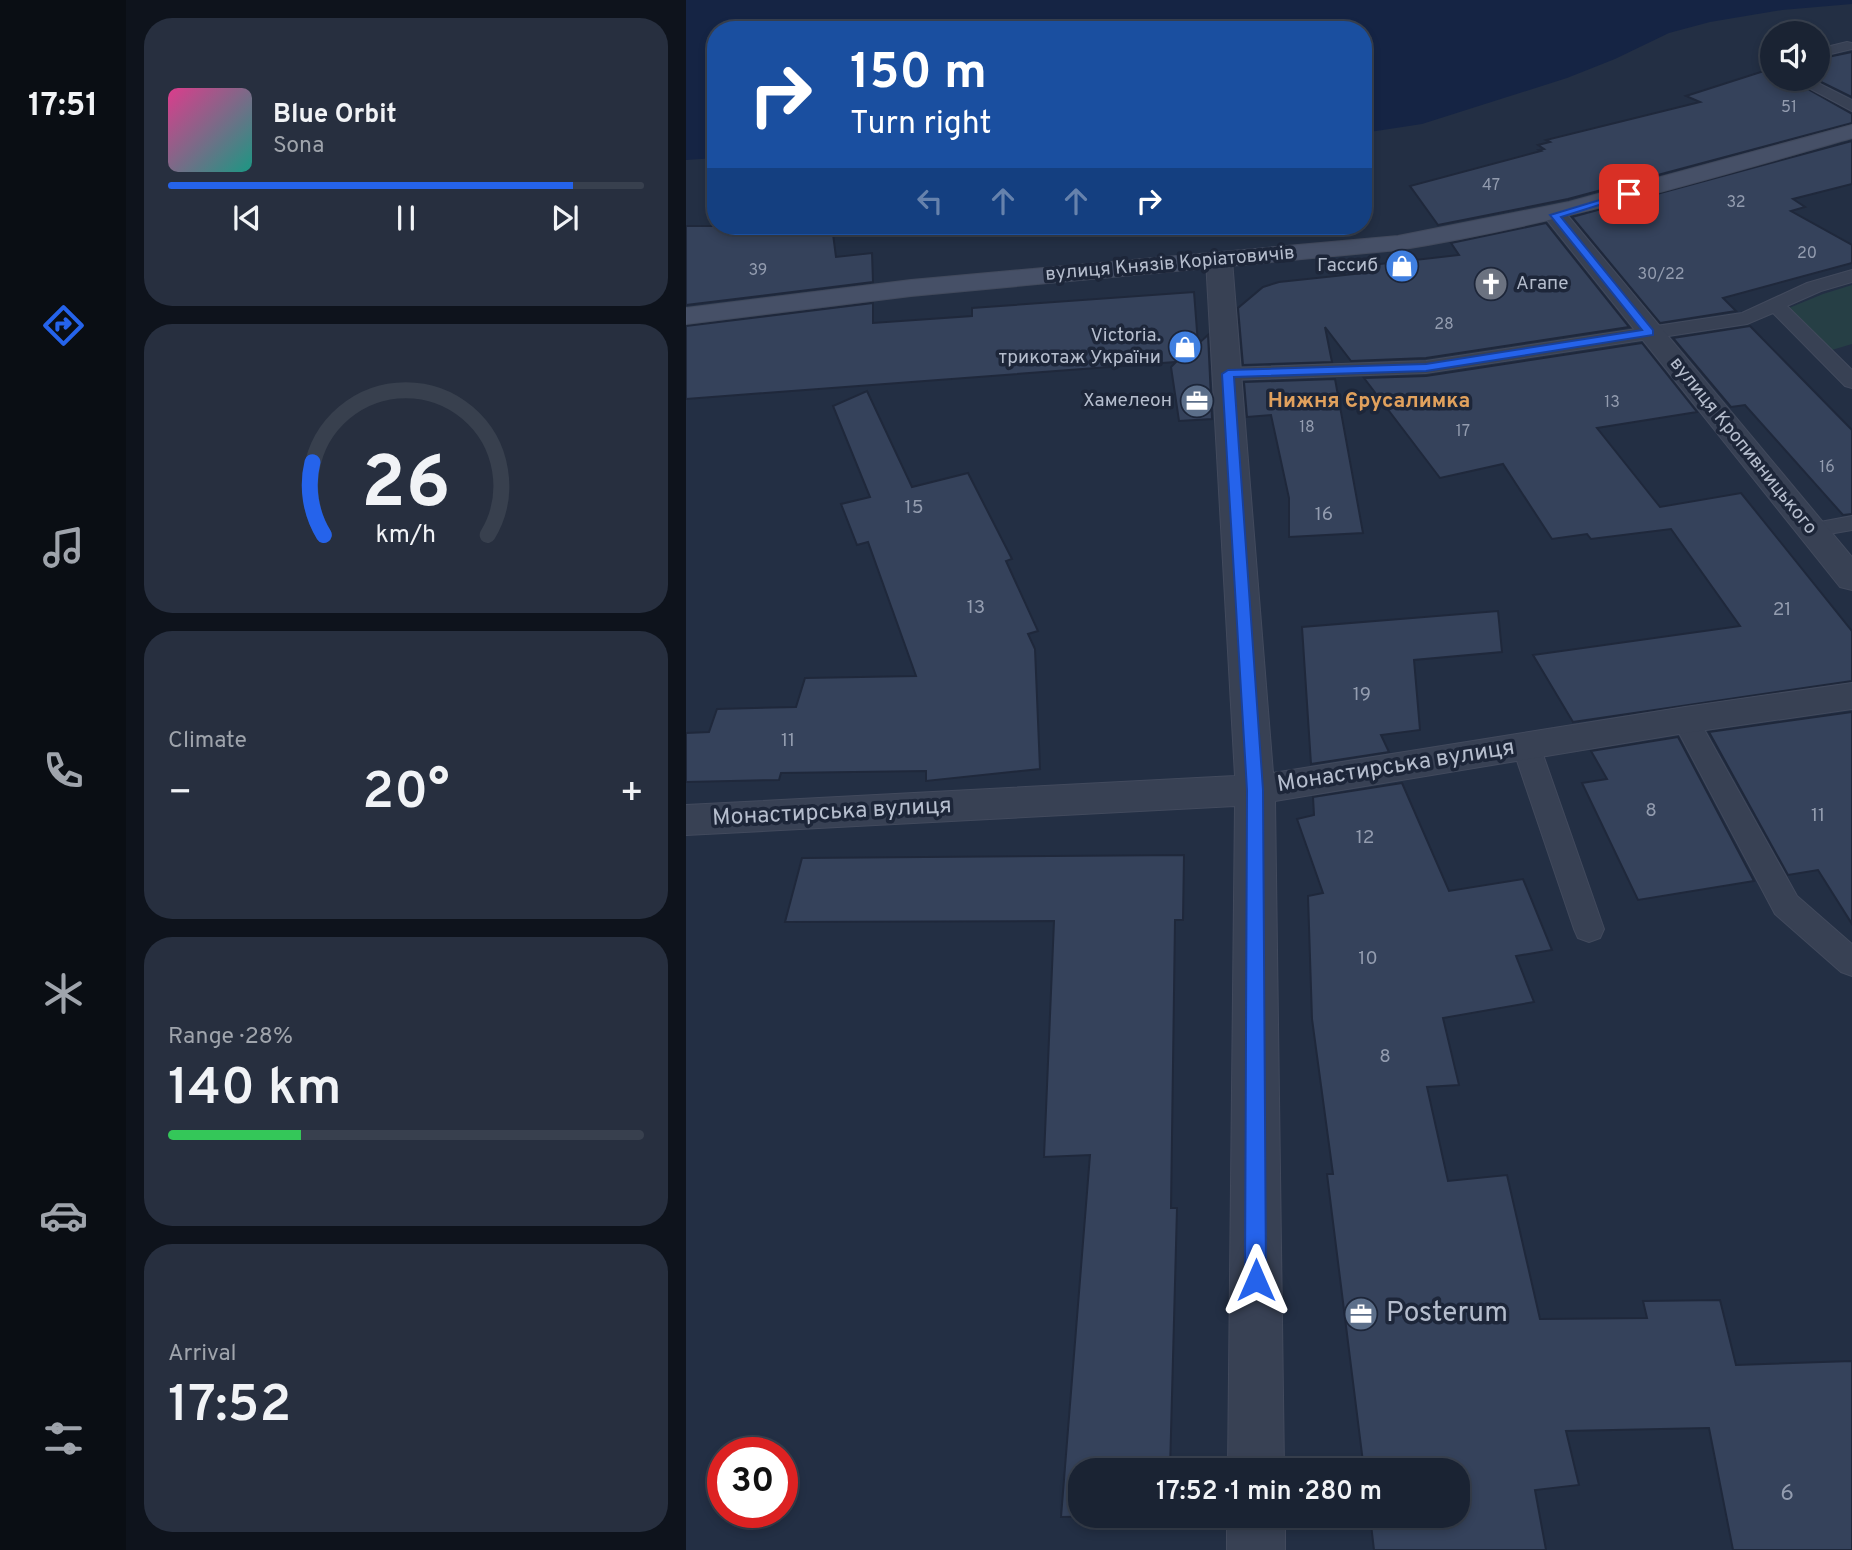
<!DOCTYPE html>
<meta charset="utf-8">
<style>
:root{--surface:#1a2333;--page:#272f3f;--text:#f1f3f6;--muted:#9fa4ac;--line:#38404e;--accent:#2563eb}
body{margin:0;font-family:Overpass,sans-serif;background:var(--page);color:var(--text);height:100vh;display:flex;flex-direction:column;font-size:26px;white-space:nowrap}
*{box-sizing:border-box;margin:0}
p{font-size:23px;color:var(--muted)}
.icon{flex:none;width:38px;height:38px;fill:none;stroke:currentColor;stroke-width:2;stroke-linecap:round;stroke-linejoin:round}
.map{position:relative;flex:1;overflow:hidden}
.sheet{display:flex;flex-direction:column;gap:18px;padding:18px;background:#0e131c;width:560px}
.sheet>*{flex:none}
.top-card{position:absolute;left:21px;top:21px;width:665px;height:214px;border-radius:28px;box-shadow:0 4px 10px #0003,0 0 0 2px var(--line);background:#1a4fa0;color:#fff;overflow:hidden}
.fabs{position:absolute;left:1074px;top:21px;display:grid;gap:14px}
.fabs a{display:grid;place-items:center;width:70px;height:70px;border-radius:50%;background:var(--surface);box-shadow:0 4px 10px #0003,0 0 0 2px var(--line);font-size:35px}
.speed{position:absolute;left:21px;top:1437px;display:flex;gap:14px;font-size:35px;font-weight:700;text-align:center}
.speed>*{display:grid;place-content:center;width:91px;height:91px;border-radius:50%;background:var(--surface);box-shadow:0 4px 10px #0003,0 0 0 2px var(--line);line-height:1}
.speed .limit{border:10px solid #d22;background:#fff;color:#111}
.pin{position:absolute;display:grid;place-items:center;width:60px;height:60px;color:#fff;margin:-30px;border-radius:14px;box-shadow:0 4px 10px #0006}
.me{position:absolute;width:77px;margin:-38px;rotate:0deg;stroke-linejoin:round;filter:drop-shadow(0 0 5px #0008)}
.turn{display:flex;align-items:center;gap:24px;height:147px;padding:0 28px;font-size:32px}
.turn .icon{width:91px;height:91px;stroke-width:2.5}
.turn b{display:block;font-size:49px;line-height:60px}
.lanes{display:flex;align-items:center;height:66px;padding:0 28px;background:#0003;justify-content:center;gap:35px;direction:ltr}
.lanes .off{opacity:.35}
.big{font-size:52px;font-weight:600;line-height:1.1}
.sheet .tile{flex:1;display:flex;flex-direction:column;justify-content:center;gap:10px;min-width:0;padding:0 24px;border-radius:28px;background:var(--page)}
.sheet .dial{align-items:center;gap:0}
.dial svg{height:182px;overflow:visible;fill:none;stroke:var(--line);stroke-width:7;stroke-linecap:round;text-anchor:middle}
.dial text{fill:var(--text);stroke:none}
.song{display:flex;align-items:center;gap:21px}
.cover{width:84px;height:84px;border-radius:10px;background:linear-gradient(135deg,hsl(330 70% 55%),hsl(170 70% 35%))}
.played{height:7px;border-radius:4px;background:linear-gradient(90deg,var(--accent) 85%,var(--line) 85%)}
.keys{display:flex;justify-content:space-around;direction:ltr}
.heat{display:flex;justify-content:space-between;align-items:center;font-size:38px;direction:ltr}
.charge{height:10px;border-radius:5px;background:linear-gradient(90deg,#34c759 28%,var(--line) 0)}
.trip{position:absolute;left:382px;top:1458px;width:402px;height:70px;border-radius:28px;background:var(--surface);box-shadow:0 4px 10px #0003,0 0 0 2px var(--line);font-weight:600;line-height:70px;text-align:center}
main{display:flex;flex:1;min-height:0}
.tab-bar{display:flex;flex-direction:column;width:126px;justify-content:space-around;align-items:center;background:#0a0e14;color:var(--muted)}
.tab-bar .icon{width:49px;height:49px}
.tab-bar .active{color:var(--accent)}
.tab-bar b{font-size:32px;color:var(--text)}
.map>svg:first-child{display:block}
</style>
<main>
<nav class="tab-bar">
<b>17:51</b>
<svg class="icon active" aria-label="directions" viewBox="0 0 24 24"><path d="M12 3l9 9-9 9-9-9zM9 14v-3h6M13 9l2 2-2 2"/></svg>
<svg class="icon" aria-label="music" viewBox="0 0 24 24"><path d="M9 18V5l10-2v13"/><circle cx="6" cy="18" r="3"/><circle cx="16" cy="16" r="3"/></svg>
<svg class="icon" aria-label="phone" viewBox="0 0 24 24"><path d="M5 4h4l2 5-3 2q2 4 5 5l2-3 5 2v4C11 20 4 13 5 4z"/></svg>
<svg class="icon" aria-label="climate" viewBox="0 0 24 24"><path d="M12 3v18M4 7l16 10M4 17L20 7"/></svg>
<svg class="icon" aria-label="car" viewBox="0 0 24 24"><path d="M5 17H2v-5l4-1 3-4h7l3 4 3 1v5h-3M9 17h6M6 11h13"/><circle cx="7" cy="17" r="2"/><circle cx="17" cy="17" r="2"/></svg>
<svg class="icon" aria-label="filters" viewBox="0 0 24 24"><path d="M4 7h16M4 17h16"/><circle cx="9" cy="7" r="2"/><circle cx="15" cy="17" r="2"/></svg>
</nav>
<section class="sheet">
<div class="tile">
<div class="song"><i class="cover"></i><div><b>Blue Orbit</b><p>Sona</p></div></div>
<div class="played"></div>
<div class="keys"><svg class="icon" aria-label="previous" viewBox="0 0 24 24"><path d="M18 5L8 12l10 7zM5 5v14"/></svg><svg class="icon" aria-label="pause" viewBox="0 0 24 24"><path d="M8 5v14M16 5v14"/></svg><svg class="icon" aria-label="next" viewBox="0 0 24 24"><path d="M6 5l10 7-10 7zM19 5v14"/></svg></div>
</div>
<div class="tile dial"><svg viewBox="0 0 100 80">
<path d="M14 69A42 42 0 1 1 86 69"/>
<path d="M14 69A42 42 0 0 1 9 37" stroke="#2563eb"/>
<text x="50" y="56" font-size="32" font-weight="700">26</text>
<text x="50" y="72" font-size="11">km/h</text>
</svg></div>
<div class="tile"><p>Climate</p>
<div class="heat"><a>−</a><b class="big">20°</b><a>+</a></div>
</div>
<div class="tile"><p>Range · 28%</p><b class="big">140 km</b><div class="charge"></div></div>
<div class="tile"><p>Arrival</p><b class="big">17:52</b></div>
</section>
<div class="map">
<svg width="1166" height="1550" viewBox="0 0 1166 1550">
<rect width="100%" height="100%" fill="#232f44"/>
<!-- green -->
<polygon fill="#263f45" points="1166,285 1166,344 1146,350 1103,308 1137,294"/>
<!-- water -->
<polygon fill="#152444" points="0,0 1166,0 1166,4 1096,10 1024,22 983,33 929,59 881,78 736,124 677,133 677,30 30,30 30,158 0,160"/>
<!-- building -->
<g fill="#35425b" stroke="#1f283b" stroke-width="2">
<polygon points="1166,52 1166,97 1129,79 1132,79 1132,59"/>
<polygon points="1081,70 1087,72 1087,79 1104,79 1166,114 1166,123 882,199 752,225 724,186 855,151 853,150 858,149 852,145 864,142 860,140 1014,102 1000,96"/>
<polygon points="1166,141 1166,184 1107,199 1119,207 1105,211 1166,245 1166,263 1037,298 1050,311 974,323 886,217"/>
<polygon points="860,223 943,327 740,358 665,361 639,327 646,362 557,365 552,308 577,287 593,282 688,272 685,265 773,255 765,243"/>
<polygon points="0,226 146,226 150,257 186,253 187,282 0,305"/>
<polygon points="508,292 512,344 522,335 526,419 493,421 485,367 490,362 0,399 0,326 187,303 187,323 286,316 286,308"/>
<polygon points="1064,326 1166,430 1166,514 1157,515 1059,405 1045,407 987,338"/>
<polygon points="956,343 1011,412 911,428 974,507 1055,493 1166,631 1166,681 887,722 847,655 1054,626 985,529 905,539 901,534 866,539 817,464 754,478 678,378 740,376"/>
<polygon points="649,379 677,533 603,537 603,498 585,415 561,417 558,382"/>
<polygon points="181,391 226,487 282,473 326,559 320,561 352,631 342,634 349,649 354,769 240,781 240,771 95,773 93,780 0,782 0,733 23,732 31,709 110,707 119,678 230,676 182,542 171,545 155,504 184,497 147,406"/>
<polygon points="812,611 816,652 728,660 734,730 695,735 703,752 625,764 616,627"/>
<polygon points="1166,712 1166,924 1132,870 1102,875 1023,732"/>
<polygon points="992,737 1068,881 952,900 896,783 921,779 905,751"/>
<polygon points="716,783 763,891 837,879 866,950 830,956 848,1002 757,1018 773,1085 741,1087 762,1181 821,1175 854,1319 961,1318 957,1301 1034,1300 1050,1365 1166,1361 1166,1550 1047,1550 1023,1428 880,1431 893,1485 849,1490 860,1550 688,1550 684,1516 772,1516 772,1470 678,1470 641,1174 647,1174 626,1019 622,896 637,893 611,819 628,815 627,797"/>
<polygon points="498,855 497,920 489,920 485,1208 491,1208 484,1470 394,1470 394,1516 426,1516 375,1517 404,1155 358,1157 368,921 99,922 116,858"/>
</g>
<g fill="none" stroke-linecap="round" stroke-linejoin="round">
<defs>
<g id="lane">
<polygon points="1161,42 1166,43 1166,49 1132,57 1132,49"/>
<polygon points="1087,60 1087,69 1082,68 1080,64"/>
<polygon points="1106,79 1124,79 1166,100 1166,111"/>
<polygon points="1166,270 1166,282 1135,291 1101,306 1166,370 1166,388 1159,386 1087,313 1061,324 740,373 542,380 535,378 532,374 535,370 542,368 740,361 1056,313 1121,283"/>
<polygon points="1166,516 1166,530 1126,537 1118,535 1114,530 1118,525"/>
<polygon points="999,710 1009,713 1111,896 1166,944 1166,976 1155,972 1089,914 986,720 989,713"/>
<polygon points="840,736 850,739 854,746 918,929 914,938 903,942 892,938 888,929 826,746 830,739"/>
</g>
<g id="street">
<polygon points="869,208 877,210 1166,557 1166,590 1154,587 861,220 857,215 861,210"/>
<polygon points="533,252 542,255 546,260 587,773 999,707 1166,683 1166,709 999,733 589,801 598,1470 542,1470 549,806 0,835 0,805 549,776 520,260 524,255"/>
<rect x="541" y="1516" width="58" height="34"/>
</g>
<path id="secondary" d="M 1166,125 L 1166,138 C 1016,181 867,225 712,250 L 225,296 L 0,324 L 0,308 L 225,280 L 712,236 L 883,202 Z"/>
</defs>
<!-- lane casing -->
<use href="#lane" stroke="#424a5d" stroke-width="2"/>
<!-- street casing -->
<use href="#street" stroke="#424a5d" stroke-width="2"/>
<!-- secondary casing -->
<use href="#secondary" stroke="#424a5d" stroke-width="2"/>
<!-- lane -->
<use href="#lane" fill="#384154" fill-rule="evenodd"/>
<!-- street -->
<use href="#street" fill="#384154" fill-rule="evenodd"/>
<!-- secondary -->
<use href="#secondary" fill="#465067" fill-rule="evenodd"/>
</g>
<!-- route -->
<polygon fill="#2563eb" stroke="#184099" stroke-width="2" points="940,192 948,194 875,217 967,330 967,335 740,371 548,377 577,790 580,1280 577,1287 570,1290 562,1287 559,1280 561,790 536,374 542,370 740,364 956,330 864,215"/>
<!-- icons -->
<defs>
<symbol id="shop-disc" viewBox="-11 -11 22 22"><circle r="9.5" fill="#3f7fe0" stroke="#1d2639"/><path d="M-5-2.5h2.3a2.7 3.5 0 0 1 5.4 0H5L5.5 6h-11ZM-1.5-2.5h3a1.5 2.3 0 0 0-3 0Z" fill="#fff"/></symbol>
<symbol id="church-disc" viewBox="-11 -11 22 22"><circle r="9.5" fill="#6b7280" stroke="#1d2639"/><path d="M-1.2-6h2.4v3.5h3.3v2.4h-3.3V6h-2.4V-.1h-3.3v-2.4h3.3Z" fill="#fff"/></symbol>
<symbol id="office-disc" viewBox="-11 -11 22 22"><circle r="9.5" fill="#5c6f8a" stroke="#1d2639"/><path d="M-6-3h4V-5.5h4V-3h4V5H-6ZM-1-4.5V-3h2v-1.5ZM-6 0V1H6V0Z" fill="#fff"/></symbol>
</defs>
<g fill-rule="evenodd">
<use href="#shop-disc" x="697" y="247" width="38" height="38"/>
<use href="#church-disc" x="786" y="265" width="38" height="38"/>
<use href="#shop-disc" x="480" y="328" width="38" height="38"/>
<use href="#office-disc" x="492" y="382" width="38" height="38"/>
<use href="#office-disc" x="656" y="1295" width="38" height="38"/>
</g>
<g text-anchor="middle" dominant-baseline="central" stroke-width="7" stroke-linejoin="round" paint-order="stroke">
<!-- far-number labels -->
<g font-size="16" fill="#939caf">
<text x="1103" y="108">51</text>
<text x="805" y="186">47</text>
<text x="1050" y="203">32</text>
<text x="1121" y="254">20</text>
<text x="72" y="271">39</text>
<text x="975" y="275">30/22</text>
<text x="758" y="325">28</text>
<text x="926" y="403">13</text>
<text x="621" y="428">18</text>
<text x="777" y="432">17</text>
<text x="1141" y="468">16</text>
</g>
<!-- far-street labels -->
<g font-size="19" fill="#b5bdcd" stroke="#1d2639">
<text transform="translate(484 264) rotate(-5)">вулиця Князів Коріатовичів</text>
<text transform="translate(1057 446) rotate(51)">вулиця Кропивницького</text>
</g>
<!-- far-poi labels -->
<g font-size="19" fill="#b5bdcd" stroke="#1d2639" text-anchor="end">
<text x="692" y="266">Гассиб</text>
<text x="830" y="284" text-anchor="start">Агапе</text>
<text x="475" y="336">Victoria.<tspan x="475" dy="22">трикотаж України</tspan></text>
<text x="486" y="401">Хамелеон</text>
</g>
<!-- number labels -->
<g font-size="19" fill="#939caf">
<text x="228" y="508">15</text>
<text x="638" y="515">16</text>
<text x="290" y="608">13</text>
<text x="1096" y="610">21</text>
<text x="676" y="695">19</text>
<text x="102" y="741">11</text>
<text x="965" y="811">8</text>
<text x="1132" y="816">11</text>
<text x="679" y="838">12</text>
<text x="682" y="959">10</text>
<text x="699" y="1057">8</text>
</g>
<!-- far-quarter labels -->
<g font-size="21" font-weight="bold" fill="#e1a15d" stroke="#1d2639">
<text x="683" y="401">Нижня Єрусалимка</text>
</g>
<!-- street labels -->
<g font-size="23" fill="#b5bdcd" stroke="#1d2639">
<text transform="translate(710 767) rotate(-9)">Монастирська вулиця</text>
<text transform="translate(146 813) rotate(-3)">Монастирська вулиця</text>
</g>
<!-- near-number labels -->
<g font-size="23" fill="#939caf">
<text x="1101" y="1494">6</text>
</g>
<!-- near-poi labels -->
<g font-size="28" fill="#b5bdcd" stroke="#1d2639" text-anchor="start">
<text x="700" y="1314">Posterum</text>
</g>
</g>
</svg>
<div class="fabs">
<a><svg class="icon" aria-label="sound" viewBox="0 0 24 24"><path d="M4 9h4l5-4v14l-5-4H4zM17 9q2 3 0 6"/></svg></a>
</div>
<div class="speed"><div class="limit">30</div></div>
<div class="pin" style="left:943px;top:194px;background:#d93025"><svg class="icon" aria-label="arrive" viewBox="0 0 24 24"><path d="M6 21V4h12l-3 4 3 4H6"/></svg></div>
<svg class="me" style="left:570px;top:1280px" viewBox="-20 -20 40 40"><path d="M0-17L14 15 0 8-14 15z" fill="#2563eb" stroke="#fff" stroke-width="4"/></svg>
<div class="trip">17:52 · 1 min · 280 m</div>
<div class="top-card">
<div class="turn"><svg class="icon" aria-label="right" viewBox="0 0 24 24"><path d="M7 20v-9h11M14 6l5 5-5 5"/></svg><div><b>150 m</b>Turn right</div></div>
<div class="lanes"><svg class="icon off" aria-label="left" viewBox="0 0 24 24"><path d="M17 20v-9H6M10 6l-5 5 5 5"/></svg><svg class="icon off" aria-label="ahead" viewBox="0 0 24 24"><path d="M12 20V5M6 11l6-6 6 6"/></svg><svg class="icon off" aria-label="ahead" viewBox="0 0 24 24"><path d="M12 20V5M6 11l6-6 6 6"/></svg><svg class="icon" aria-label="right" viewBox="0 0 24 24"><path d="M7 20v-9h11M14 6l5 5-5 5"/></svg></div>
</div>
</div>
</main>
